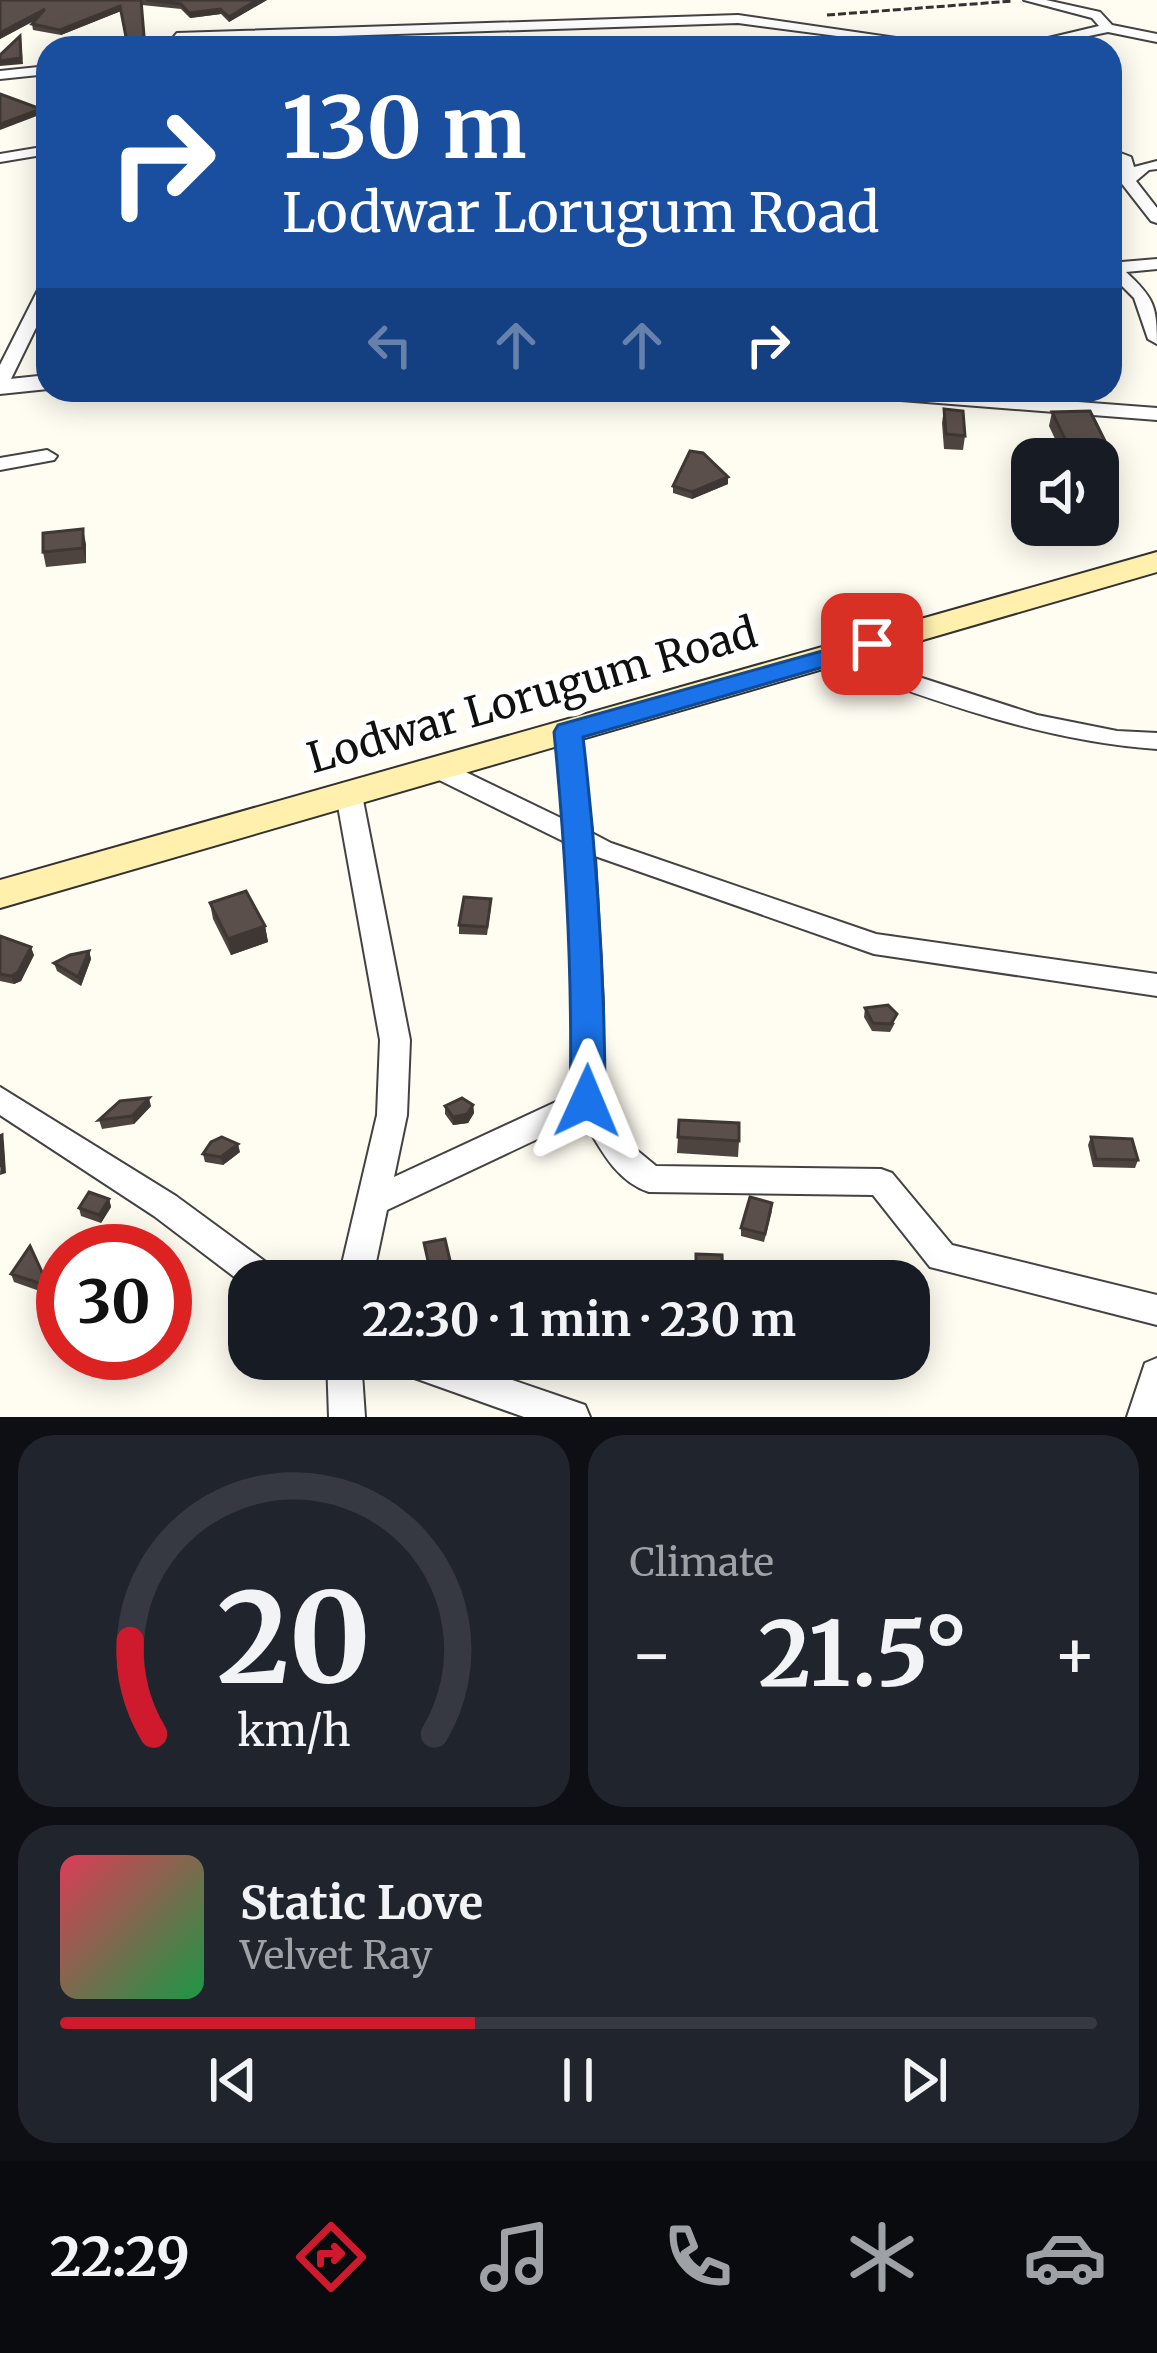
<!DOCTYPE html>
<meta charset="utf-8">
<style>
:root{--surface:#171b24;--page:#20242c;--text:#f1f3f6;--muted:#9ea1a6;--line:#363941;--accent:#cf192d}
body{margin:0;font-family:Merriweather,serif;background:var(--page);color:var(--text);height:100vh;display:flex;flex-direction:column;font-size:45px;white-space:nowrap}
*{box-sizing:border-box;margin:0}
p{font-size:39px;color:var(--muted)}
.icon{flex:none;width:66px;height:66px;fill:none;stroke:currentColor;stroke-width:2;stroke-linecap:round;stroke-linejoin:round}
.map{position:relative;height:1417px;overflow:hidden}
.panel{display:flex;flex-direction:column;gap:18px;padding:18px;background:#0d0f14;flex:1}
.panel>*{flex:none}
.guide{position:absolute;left:36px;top:36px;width:1086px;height:366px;border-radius:36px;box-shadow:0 6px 30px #0003;background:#1a4fa0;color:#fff;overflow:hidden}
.buttons{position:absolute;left:1011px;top:438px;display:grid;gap:24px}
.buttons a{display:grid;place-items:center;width:108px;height:108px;border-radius:24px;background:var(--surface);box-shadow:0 6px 30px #0003;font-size:60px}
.speed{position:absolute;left:36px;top:1224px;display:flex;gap:24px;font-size:60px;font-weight:700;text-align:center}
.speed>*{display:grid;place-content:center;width:156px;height:156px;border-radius:50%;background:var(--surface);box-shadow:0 6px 30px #0003;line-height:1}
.speed .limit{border:18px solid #d22;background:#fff;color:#111}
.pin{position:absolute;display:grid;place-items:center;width:102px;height:102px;color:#fff;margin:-51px;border-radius:24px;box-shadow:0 6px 18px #0006}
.me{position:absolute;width:132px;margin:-66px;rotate:1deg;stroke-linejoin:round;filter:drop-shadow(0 0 9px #0008)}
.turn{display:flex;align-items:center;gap:42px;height:252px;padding:0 48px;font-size:54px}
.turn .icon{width:156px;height:156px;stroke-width:2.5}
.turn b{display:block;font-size:84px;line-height:102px}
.lanes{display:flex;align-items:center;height:114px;padding:0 48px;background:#0003;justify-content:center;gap:60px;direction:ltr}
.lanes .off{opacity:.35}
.big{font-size:90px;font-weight:700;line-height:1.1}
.panel .tile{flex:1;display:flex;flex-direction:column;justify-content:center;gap:18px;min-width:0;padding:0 42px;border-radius:36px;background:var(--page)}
.panel .dial{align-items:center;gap:0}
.dial svg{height:312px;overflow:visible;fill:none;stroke:var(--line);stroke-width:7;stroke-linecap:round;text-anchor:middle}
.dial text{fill:var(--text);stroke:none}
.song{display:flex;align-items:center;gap:36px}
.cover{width:144px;height:144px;border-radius:18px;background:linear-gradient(135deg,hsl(350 70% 55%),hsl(140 70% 35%))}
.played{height:12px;border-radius:6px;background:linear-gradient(90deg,var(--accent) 40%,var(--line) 40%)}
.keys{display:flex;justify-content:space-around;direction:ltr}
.heat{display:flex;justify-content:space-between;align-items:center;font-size:66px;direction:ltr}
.panel .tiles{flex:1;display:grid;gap:18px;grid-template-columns:1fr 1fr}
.tile:last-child{grid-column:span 2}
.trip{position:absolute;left:228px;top:1260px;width:702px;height:120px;border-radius:36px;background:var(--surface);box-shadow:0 6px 30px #0003;font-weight:700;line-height:120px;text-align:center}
.tabs{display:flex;height:192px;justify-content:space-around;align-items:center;background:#090b0e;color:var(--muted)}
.tabs .icon{width:84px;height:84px}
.tabs .active{color:var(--accent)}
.tabs b{font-size:54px;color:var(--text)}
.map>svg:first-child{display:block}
</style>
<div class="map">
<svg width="1157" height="1417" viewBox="0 0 1157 1417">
<rect width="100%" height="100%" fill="#fffcf2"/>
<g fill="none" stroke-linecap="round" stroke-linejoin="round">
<defs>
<g id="minor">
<polygon points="1024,0 1046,0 1100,12 1112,25 1157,34 1157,42 1108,32 1031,48 1006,48 1099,26 1092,18"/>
<polygon points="738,15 965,48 930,48 738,23 181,41 176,48 164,48 177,33"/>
<polygon points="48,66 48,74 0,79 0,71"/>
<polygon points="48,146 48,154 0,162 0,154"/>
<polygon points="1110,149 1131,157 1134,167 1157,161 1157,169 1149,170 1136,181 1157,208 1157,223 1151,221 1119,180 1119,162 1110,158"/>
<path d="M 1157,259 L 1157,269 L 1126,272 C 1154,298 1157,306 1157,344 L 1148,339 L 1134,298 L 1110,274 L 1110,263 Z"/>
<polygon points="48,281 48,303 9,383 0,389 0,365 40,286"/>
<polygon points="841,390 922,390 1157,408 1157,420 850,396"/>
<polygon points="47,450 57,456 54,460 0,470 0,458"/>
<path d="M 832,649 L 1037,715 L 1117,731 L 1157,733 L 1157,749 C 1041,741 933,700 824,661 L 820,656 L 824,651 Z"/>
<path d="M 568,724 L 580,732 L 592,833 L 611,843 L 876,934 L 1157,974 L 1157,996 L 874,954 L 595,856 L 603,1003 L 603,1099 L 633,1147 L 656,1166 L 881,1169 L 892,1173 L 952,1245 L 1157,1295 L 1157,1325 L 930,1267 L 873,1195 L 649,1192 C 615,1181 599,1146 582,1118 L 387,1210 L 372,1281 L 338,1281 L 377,1115 L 380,1040 L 336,795 L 349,787 L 362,795 L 410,1040 L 407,1115 L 394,1177 L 573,1094 L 575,1003 L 567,843 L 429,775 L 425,769 L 429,763 L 447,763 L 565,820 L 556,732 Z"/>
<polygon points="0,1087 176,1196 278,1271 283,1281 249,1281 249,1288 154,1216 0,1115"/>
<polygon points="1157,1358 1157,1417 1127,1417 1145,1363"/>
<polygon points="327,1359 361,1359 365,1417 329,1417"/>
<polygon points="387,1359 451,1359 585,1405 590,1417 524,1417 392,1370"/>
</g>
<polygon id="tertiary" points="48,375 48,389 0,394 0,380"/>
<polygon id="secondary" points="1157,552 1157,572 0,908 0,880"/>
</defs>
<!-- minor casing -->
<use href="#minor" stroke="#434343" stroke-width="4"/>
<!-- tertiary casing -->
<use href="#tertiary" stroke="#434343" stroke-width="4"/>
<!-- secondary casing -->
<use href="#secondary" stroke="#323232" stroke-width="4"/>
<!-- path -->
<polyline stroke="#323232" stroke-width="3" stroke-dasharray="8 3" stroke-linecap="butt" points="827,15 1013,1"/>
<!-- minor -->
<use href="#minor" fill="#fff" fill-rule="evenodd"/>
<!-- tertiary -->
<use href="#tertiary" fill="#fff" fill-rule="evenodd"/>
<!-- secondary -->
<use href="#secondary" fill="#fff1ad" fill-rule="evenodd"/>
</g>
<!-- wall -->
<g fill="#4d4440">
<polygon points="0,0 267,0 229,22 221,14 190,18 181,9 142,5 125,37 121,11 61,35 33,30 32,24 36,20 0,39"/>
<polygon points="944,409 965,436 963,450 944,449 942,423"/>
<polygon points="1052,412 1105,441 1101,455 1063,456 1049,426"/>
<polygon points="728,484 692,499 673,493 673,486"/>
<polygon points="86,544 86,563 46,567 43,552"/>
<polygon points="210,903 265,926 268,942 231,955 213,919"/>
<polygon points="491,907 487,935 459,934 459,925"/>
<polygon points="0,936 34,955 21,981 14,984 0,981"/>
<polygon points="89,951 91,959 81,986 57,971 54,963"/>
<polygon points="865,1008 895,1023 890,1032 872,1031 864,1017"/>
<polygon points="473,1105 474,1113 468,1123 453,1125 445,1114 445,1106"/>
<polygon points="151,1106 134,1124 102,1129 99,1120"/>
<polygon points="679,1120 739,1141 738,1157 677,1153"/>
<polygon points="1091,1137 1138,1160 1135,1168 1093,1167 1088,1145"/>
<polygon points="240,1152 223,1165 205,1162 203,1154"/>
<polygon points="109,1199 111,1207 101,1223 81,1216 79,1208"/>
<polygon points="772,1211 764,1242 741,1236 741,1228"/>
<polygon points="696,1254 722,1255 722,1281 696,1281"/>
<polygon points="11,1274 48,1286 51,1295 14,1282"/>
</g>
<!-- shaded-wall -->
<g fill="#3f3734">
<polygon points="257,0 267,0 229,22 229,17"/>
<polygon points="120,6 121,11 61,35 60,30"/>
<polygon points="45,9 46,14 0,39 0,33"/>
<polygon points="220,9 221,14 190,18 189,13"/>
<polygon points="21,41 23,64 0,66 0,61"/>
<polygon points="41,109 42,114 0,130 0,124"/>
<polygon points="728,477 728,484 692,499 692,492"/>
<polygon points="83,529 86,544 86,563 83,548"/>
<polygon points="265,926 268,942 231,955 228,939"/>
<polygon points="31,947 34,955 21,981 14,984 11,976"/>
<polygon points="89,951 91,959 81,986 78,977"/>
<polygon points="149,1098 151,1106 134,1124 132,1116"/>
<polygon points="473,1105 474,1113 468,1123 453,1125 453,1117"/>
<polygon points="2,1135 4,1143 6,1173 0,1175"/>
<polygon points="238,1144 240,1152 223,1165 221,1157"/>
<polygon points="109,1199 111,1207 101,1223 99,1215"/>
<polygon points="452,1269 453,1278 432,1281 431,1274"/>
</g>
<!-- building -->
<g fill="#5a4f4b" stroke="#3f3734" stroke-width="3">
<polygon points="0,0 141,0 145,48 120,48 126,37 120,6 60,30 32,24 45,9 0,33"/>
<polygon points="146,0 257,0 229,17 220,9 189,13 181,4"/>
<polygon points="20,36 21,58 0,61 0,55"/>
<polygon points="0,94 41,109 0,124"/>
<polygon points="944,409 963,411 965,436 946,434"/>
<polygon points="1090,411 1105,441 1066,441 1052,412"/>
<polygon points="690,451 703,453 728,477 692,492 673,486"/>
<polygon points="83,529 83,548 43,552 43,533"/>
<polygon points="246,891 265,926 228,939 210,903"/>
<polygon points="464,897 491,899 487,927 459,925"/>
<polygon points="0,936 31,947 18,972 11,976 0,974"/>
<polygon points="89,951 78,977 54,963 70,955"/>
<polygon points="888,1005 897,1014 891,1024 873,1023 865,1008"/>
<polygon points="149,1098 132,1116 99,1120 120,1101"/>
<polygon points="462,1098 473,1105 467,1114 453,1117 445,1106"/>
<polygon points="679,1120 739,1123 739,1141 678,1137"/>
<polygon points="2,1135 3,1165 0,1166 0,1136"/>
<polygon points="222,1137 238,1144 221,1157 203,1154 211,1142"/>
<polygon points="1091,1137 1132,1139 1138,1160 1096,1159"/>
<polygon points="89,1192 109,1199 99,1215 79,1208"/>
<polygon points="750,1197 772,1203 765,1234 741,1228"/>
<polygon points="445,1239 452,1269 431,1274 424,1243"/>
<polygon points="30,1246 42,1272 48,1286 11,1274"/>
<polygon points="696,1254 722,1255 723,1278 696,1276"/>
<polygon points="379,1272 391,1273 395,1281 369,1281"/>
</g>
<!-- route -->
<path fill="#1a73e8" stroke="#114b97" stroke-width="3" d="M 872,637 L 882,639 L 885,644 L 882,650 L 583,737 C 597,858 605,979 605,1101 L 600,1111 L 587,1115 L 575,1111 L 570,1101 C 573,977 566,855 554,732 L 558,725 Z"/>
<g text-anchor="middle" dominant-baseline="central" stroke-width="12" stroke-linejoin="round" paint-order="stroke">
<!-- street labels -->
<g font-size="42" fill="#101010" stroke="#fff">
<text transform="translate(532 695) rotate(-16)">Lodwar Lorugum Road</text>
</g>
</g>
</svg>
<div class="buttons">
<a><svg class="icon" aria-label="sound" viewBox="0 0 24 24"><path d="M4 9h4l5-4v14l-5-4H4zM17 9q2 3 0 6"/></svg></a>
</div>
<div class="speed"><div class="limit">30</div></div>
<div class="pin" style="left:872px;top:644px;background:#d93025"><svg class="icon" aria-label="arrive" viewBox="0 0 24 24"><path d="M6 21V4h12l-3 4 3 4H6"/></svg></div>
<svg class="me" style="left:587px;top:1101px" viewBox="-20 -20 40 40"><path d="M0-17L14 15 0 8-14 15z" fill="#1a73e8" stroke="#fff" stroke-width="4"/></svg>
<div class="trip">22:30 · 1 min · 230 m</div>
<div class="guide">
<div class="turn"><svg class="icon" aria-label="right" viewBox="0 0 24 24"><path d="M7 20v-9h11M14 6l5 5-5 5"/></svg><div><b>130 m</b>Lodwar Lorugum Road</div></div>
<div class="lanes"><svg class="icon off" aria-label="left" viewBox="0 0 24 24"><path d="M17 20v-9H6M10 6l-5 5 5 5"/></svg><svg class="icon off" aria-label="ahead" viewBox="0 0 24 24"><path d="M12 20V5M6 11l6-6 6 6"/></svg><svg class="icon off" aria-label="ahead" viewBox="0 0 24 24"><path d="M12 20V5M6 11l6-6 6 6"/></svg><svg class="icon" aria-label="right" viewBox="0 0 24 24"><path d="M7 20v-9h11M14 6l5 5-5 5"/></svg></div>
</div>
</div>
<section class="panel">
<div class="tiles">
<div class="tile dial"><svg viewBox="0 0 100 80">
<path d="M14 69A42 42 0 1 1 86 69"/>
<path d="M14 69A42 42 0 0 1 8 45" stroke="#cf192d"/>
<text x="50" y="56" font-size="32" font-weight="700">20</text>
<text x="50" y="72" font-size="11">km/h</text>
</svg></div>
<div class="tile"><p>Climate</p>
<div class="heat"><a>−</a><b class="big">21.5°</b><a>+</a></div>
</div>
<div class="tile">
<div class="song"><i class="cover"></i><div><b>Static Love</b><p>Velvet Ray</p></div></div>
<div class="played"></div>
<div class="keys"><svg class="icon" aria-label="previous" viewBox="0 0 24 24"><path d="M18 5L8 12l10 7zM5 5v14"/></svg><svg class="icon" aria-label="pause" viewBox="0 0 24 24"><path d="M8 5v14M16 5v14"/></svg><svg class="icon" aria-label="next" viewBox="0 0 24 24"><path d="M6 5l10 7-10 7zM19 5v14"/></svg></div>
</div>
</div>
</section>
<nav class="tabs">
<b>22:29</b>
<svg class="icon active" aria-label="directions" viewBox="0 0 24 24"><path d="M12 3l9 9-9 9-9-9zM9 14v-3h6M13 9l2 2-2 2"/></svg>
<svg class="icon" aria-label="music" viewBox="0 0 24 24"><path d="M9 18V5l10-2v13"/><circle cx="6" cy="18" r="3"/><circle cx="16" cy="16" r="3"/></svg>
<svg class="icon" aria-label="phone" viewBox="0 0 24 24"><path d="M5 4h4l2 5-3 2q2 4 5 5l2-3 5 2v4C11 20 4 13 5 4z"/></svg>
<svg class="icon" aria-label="climate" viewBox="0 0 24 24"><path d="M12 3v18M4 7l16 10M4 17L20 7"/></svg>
<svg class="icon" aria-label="car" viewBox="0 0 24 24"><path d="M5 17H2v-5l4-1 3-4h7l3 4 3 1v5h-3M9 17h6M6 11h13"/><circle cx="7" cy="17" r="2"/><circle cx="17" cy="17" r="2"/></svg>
</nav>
